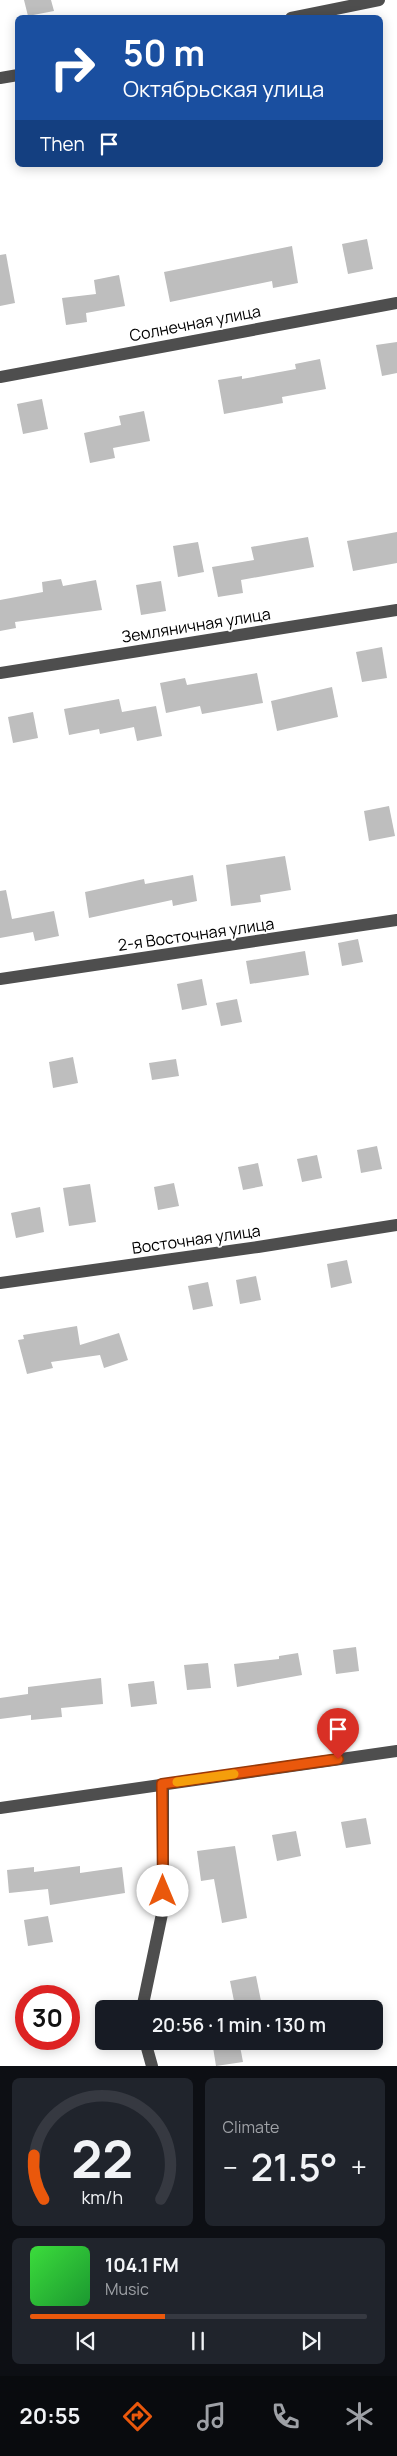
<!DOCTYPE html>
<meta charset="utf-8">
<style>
:root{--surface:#171b24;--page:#20242c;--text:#f1f3f6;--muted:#9ea1a6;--line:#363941;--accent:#ea580c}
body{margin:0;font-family:Manrope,sans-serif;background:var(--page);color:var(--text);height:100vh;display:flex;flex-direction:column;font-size:19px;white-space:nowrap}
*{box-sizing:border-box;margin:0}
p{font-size:16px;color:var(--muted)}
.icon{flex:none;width:28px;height:28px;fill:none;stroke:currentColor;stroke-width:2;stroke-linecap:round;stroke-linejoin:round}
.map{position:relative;height:2066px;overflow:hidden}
.details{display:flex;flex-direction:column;gap:12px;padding:12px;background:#0d0f14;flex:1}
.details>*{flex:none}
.banner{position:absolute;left:15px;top:15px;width:368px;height:152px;border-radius:8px;box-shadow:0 2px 12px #0003;background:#1a4fa0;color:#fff;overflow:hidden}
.speed{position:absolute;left:15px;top:1985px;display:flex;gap:10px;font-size:25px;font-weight:700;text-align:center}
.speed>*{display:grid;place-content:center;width:65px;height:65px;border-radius:50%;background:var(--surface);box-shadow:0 2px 12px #0003;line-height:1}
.speed .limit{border:8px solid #d22;background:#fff;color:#111}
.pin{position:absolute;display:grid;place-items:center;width:42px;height:42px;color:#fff;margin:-51px -21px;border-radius:50% 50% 50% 0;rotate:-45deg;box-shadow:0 0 5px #0007}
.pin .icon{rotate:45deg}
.me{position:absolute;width:55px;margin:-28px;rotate:0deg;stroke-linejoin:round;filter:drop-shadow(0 0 4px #0008)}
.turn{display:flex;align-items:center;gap:18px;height:105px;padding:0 25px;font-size:22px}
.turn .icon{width:65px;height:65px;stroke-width:2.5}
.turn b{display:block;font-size:35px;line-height:42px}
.then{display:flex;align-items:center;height:48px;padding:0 25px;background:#0003;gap:10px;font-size:19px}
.big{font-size:38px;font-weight:600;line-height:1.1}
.details .tile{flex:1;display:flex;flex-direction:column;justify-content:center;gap:8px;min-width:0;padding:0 18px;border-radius:8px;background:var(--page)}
.details .dial{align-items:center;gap:0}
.dial svg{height:130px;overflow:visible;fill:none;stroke:var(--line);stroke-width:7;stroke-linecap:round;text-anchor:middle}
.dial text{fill:var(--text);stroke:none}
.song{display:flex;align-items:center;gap:15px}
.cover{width:60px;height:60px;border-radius:8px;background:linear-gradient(135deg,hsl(120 70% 55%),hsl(130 70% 35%))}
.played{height:5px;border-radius:2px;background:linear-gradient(90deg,var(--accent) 40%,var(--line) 40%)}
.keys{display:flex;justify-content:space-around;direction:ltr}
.heat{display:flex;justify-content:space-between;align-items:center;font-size:28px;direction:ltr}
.details .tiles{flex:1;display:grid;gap:12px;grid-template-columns:1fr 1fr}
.tile:last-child{grid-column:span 2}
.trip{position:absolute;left:95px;top:2000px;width:288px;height:50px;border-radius:8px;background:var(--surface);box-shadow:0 2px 12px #0003;font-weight:600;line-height:50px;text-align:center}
.tabs{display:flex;height:80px;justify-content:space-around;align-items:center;background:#090b0e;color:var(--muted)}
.tabs .icon{width:35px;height:35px}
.tabs .on{color:var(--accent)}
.tabs b{font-size:22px;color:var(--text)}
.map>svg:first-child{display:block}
</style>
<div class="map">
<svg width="397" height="2066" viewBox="0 0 397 2066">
<rect width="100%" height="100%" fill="#fff"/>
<!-- building -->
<g fill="#bebebe">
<polygon points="24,0 51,0 54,11 28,16"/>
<polygon points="367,239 373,269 348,274 342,244"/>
<polygon points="292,246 298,283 273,288 272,281 170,302 164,272"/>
<polygon points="6,254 15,303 0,306 0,255"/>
<polygon points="119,275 125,306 86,313 87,322 66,325 62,298 96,294 94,280"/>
<polygon points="397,342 397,373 382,376 376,345"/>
<polygon points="320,359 326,389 282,397 283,403 224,414 218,380 242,376 242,379 296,369 295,364"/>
<polygon points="42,399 48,429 23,434 17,404"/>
<polygon points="144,411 150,441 113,448 115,458 90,463 84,433 121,425 119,416"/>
<polygon points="397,532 397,563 353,571 347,541"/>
<polygon points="308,537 314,567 241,580 243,593 218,597 212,567 254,560 251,547"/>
<polygon points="198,542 204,572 178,577 173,546"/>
<polygon points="61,579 63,586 96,580 102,610 15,622 16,628 0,631 0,600 43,592 42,582"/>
<polygon points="161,581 166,611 141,615 136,585"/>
<polygon points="382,647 387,678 362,682 356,652"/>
<polygon points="257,673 263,703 202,714 200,706 166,713 160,683 185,678 187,685"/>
<polygon points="332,687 338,717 277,731 271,701"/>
<polygon points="119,699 122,712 156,706 162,736 137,741 134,727 100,734 99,729 69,735 64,709"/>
<polygon points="33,712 38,738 13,743 8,717"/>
<polygon points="389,806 395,836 369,841 364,811"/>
<polygon points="285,856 291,890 260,895 261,902 231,906 226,865"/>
<polygon points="193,875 197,901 173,906 172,900 89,918 85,892 144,879 145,884"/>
<polygon points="6,890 12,919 54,911 59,936 35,941 33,932 0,938 0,891"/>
<polygon points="358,939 363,962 342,966 338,943"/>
<polygon points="305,951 309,975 250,984 246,961"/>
<polygon points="202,979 207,1005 182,1010 177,984"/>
<polygon points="237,999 242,1022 221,1026 216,1003"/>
<polygon points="73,1057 78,1083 53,1088 49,1062"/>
<polygon points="176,1059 179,1076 152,1080 149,1063"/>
<polygon points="377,1146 382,1169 361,1173 357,1150"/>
<polygon points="317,1155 322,1178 302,1182 297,1159"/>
<polygon points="258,1163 263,1186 243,1190 238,1167"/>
<polygon points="174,1183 179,1206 158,1210 154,1187"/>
<polygon points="90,1184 96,1222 69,1226 63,1188"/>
<polygon points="40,1207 44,1232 16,1238 11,1213"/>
<polygon points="347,1260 352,1283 331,1288 327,1264"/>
<polygon points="256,1276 261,1300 240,1304 236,1280"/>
<polygon points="208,1282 213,1306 193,1310 188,1286"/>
<polygon points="77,1326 80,1345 119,1333 128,1360 104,1368 100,1355 51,1362 53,1368 27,1374 18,1340 24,1339 23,1335"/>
<polygon points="356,1647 359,1671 336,1674 333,1650"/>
<polygon points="298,1653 302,1675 237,1687 234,1664 279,1659 279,1656"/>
<polygon points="208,1663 211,1688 187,1690 184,1665"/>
<polygon points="101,1678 103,1704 61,1708 62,1717 31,1720 31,1715 0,1719 0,1698 28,1694 28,1687"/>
<polygon points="154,1681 157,1704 131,1707 128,1684"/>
<polygon points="366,1818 371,1844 346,1848 341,1822"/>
<polygon points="296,1831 301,1856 277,1861 272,1835"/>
<polygon points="235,1846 247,1918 222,1923 214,1879 201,1881 197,1851"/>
<polygon points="80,1866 80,1873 122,1867 125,1893 50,1905 48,1889 9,1893 7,1870 34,1867 34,1872"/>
<polygon points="48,1916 53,1942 28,1946 24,1920"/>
<polygon points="256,1976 261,2001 235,2006 230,1981"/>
<polygon points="212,2041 239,2041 243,2062 216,2066"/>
</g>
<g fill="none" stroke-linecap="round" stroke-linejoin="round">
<!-- minor -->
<g stroke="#4e4e4e" stroke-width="12">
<polyline points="291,18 379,0"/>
<polyline points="0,78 18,75"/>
<polyline points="0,377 397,303"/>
<polyline points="0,673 397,610"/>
<polyline points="0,979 397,920"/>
<polyline points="0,1283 258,1247 397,1225"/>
<polyline points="0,1808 397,1751"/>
<polyline points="142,2009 163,1909 163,1784"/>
<polyline points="145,2041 152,2066"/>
</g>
</g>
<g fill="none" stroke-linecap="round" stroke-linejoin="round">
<defs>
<polyline id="route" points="163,1891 162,1784 338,1759"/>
</defs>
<!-- route casing -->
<use href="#route" stroke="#983908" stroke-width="12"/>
<!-- route -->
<use href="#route" stroke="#ea580c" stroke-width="9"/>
<!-- slow -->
<polyline stroke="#f59e0b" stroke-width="9" points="177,1782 234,1774"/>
</g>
<g text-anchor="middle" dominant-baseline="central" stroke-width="4" stroke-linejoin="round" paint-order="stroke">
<!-- street labels -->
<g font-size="16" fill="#000" stroke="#fff">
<text transform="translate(195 323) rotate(-11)">Солнечная улица</text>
<text transform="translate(196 625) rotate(-9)">Земляничная улица</text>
<text transform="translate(196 934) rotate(-8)">2-я Восточная улица</text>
<text transform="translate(196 1239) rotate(-8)">Восточная улица</text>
</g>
</g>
</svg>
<div class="speed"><div class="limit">30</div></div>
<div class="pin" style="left:338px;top:1759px;background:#d93025"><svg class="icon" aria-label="arrive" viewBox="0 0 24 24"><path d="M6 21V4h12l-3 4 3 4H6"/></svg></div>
<svg class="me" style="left:163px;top:1891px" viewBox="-20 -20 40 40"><circle r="19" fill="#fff"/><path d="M0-13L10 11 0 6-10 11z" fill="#ea580c"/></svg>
<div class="trip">20:56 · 1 min · 130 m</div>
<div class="banner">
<div class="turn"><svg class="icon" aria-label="right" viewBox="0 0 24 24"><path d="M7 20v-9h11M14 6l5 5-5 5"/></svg><div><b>50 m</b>Октябрьская улица</div></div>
<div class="then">Then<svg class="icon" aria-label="arrive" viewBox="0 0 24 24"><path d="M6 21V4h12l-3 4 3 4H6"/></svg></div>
</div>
</div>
<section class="details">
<div class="tiles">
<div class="tile dial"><svg viewBox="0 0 100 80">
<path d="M14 69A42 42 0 1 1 86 69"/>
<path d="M14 69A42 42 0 0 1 8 42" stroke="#ea580c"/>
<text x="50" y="56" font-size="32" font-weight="700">22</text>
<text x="50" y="72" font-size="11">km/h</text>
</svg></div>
<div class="tile"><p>Climate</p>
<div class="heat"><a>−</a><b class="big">21.5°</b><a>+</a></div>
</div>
<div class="tile">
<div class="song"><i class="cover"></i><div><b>104.1 FM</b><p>Music</p></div></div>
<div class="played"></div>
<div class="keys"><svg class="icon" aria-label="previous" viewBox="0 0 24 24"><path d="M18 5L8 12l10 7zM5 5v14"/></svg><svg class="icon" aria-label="pause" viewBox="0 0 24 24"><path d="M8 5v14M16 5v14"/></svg><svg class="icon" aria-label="next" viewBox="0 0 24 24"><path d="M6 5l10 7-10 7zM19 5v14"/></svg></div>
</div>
</div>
</section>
<nav class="tabs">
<b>20:55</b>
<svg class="icon on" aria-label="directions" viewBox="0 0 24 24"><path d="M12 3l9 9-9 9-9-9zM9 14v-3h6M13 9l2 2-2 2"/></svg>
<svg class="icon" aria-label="music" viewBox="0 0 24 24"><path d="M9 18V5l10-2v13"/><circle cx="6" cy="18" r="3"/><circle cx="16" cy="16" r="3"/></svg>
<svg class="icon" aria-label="phone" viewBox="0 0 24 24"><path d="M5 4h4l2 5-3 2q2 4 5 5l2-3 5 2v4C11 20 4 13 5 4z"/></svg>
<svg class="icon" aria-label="climate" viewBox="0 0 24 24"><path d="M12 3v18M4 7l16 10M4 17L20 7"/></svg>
</nav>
